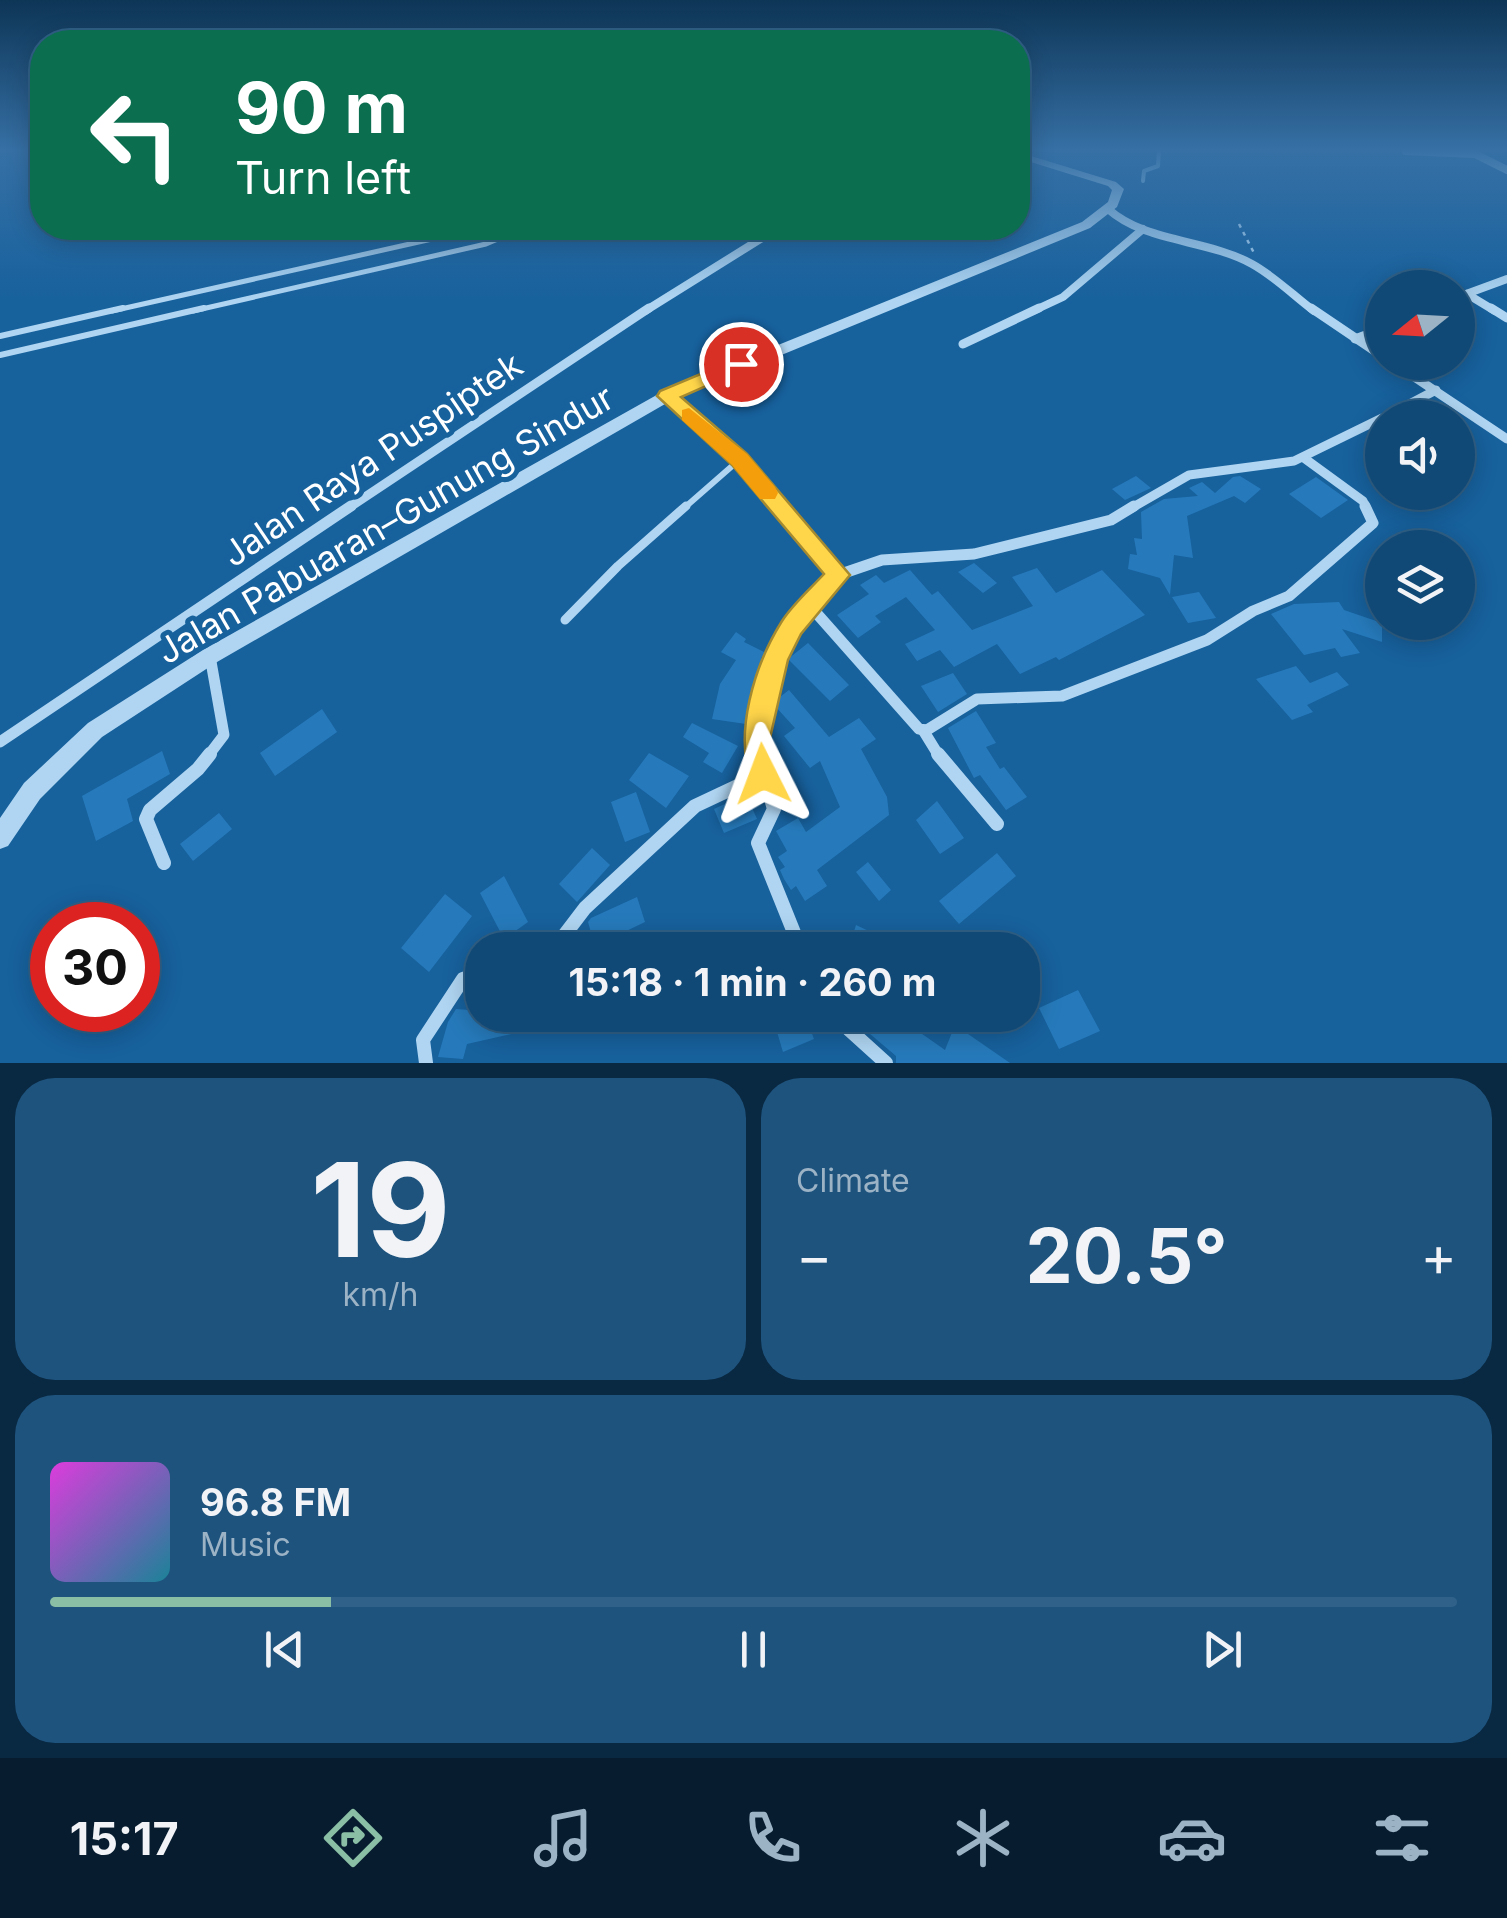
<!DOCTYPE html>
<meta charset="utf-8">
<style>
:root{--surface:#114976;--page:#1e537e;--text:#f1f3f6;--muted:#9cb2c5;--line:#306188;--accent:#8abfa5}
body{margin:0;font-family:Inter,sans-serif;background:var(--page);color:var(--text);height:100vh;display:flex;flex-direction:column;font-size:38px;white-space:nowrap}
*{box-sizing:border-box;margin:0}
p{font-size:32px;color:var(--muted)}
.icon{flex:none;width:55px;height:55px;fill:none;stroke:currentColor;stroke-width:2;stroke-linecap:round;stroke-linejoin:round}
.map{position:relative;height:1063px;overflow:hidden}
.sheet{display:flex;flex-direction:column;gap:15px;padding:15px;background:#092841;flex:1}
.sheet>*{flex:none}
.top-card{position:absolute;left:30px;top:30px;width:1000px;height:210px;border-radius:40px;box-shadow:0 5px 25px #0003,0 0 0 2px var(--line);background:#0b6e4f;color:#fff;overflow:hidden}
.needle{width:65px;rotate:252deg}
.controls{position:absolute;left:1365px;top:270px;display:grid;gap:20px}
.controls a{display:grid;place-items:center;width:110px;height:110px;border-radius:50%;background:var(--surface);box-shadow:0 5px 25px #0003,0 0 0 2px var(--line);font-size:50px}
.speed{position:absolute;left:30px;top:902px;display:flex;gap:20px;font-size:50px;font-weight:700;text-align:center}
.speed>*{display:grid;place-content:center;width:130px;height:130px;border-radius:50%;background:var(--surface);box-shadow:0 5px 25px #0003,0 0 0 2px var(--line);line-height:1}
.speed .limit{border:15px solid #d22;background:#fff;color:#111}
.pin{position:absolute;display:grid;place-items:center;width:85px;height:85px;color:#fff;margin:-42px;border:5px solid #fff;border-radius:50%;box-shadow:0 2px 10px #0007}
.me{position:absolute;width:110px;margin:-55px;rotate:357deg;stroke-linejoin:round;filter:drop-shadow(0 0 8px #0008)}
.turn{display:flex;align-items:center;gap:35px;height:210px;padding:0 40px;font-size:45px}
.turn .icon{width:130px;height:130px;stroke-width:2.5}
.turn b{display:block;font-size:70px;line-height:85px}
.big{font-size:75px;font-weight:700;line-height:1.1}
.sheet .tile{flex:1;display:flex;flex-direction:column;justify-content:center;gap:15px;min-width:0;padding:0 35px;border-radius:40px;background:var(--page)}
.sheet .dial{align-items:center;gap:0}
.dial b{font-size:130px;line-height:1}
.song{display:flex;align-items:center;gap:30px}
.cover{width:120px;height:120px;border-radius:15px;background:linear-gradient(135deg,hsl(300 70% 55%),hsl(190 70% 35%))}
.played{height:10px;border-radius:5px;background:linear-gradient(90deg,var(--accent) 20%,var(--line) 20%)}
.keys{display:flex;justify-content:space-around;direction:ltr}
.heat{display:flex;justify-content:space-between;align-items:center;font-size:55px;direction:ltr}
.sheet .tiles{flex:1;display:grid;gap:15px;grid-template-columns:1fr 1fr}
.tile:last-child{grid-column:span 2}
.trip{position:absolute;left:465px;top:932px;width:575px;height:100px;border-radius:40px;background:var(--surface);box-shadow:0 5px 25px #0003,0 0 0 2px var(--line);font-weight:700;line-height:100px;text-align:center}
.tabs{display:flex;height:160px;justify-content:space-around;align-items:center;background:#071d2f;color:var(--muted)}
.tabs .icon{width:70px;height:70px}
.tabs .on{color:var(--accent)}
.tabs b{font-size:45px;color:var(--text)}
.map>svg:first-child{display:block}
</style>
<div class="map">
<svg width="1507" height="1063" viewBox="0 0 1507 1063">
<rect width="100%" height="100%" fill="#17619d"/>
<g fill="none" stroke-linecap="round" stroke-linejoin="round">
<!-- stream -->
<polyline stroke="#a2d2f5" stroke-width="4" points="1143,181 1144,171 1158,166 1159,151"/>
</g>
<!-- building -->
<g fill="#267abb">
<polygon points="1136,476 1151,488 1125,500 1112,489"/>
<polygon points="1240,476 1261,489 1245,503 1234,496 1187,516 1193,558 1174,555 1170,595 1160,578 1128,569 1130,554 1137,555 1134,538 1142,539 1141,512 1164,499 1198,496 1189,488 1202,482 1215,493 1233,477"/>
<polygon points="1316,477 1348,500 1321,518 1289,494"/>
<polygon points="974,563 997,583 983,593 958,572"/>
<polygon points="1037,568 1056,593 1102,570 1145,615 1059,660 1056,657 1020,674 997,644 954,667 940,650 917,661 905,644 935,630 906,597 875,616 881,622 858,638 837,615 869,594 860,585 876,575 884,583 910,570 932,595 938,591 972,630 1033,606 1012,577"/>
<polygon points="1199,592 1216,618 1188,623 1172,597"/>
<polygon points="1339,602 1344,610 1382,623 1382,642 1342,629 1360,653 1341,657 1335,648 1304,655 1271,614 1294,604"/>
<polygon points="736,632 746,639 744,642 766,653 761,658 765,662 762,674 754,689 759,689 755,708 749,707 746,724 712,719 720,684 736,660 721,652"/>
<polygon points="808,643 849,685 830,701 788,659"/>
<polygon points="1296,666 1310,683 1337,672 1349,685 1307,705 1313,712 1292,720 1256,679"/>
<polygon points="953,673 967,694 938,712 921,686"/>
<polygon points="789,690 829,737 859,718 876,739 861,749 887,797 889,815 817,870 827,886 805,901 796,886 791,890 784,879 780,870 785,867 778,857 787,851 776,831 798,818 806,832 840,807 820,761 810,768 784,736 795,728 775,706 776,700"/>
<polygon points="322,709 337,732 275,776 260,753"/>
<polygon points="976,711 996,743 986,747 1000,769 1004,767 1027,797 1006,810 980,775 974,778 948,728"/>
<polygon points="692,723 738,746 722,773 703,762 709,753 683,737"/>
<polygon points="162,751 170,774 127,799 133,821 96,841 82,796"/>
<polygon points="649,753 689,776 666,808 629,780"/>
<polygon points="636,792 650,832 625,842 611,802"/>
<polygon points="746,794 757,819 724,833 714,809"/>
<polygon points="937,801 964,838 940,854 916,820"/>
<polygon points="219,813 232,829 193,861 180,844"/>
<polygon points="592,848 610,865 577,902 559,884"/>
<polygon points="997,853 1016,876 959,924 939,901"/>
<polygon points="868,862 891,890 879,901 856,872"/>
<polygon points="504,876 528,922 504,939 480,893"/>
<polygon points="445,894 472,916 429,972 401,948"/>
<polygon points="637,897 645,922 595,946 588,922 591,918"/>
<polygon points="856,925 909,950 848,950"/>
<polygon points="1078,990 1100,1031 1059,1049 1039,1008"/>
<polygon points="456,1009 482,1011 482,1015 528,1015 529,1030 467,1044 463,1059 438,1057 448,1022"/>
<polygon points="772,1015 805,1015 814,1039 783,1052"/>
<polygon points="870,1015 908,1015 905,1022 945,1050 955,1025 1010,1063 896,1063 896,1056 863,1028"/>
</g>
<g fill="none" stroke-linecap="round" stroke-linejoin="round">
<!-- path -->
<polyline stroke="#afd5f2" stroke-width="2.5" stroke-dasharray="4 5" stroke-linecap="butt" points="1239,224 1254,253"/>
<!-- service-far2 -->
<g stroke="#afd5f2" stroke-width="5">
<polyline points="112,311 481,228"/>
<polyline points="193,311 486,244 524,228"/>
</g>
<!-- service-far1 -->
<g stroke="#afd5f2" stroke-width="6">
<polyline points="0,336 123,308"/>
<polyline points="0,355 204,308"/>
<polyline points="683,509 739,460"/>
</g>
<!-- service -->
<polyline stroke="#afd5f2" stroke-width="9" points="565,620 618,566 686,506"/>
<!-- minor-far3 -->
<g stroke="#afd5f2" stroke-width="8">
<polyline points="1406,151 1475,154 1507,170"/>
<path d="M 1108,209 C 1146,243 1207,239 1252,264 C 1274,276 1294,296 1314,311"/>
<polyline points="1467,294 1495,311"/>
<polyline points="1458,297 1507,279"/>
<polyline points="645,311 778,228"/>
<polyline points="1033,311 1063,297 1143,229"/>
</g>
<!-- minor-far2 -->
<g stroke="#afd5f2" stroke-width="9">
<polyline points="1311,308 1382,356"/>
<polyline points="1491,308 1507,318"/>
<polyline points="1355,339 1382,329"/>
<polyline points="963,344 1039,308"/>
<polyline points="1392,362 1507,439"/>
<polyline points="667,396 739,460 781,509"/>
<polyline points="1383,418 1436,390"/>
<polyline points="1304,458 1363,501 1367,509"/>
<polyline points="347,509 649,308"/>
<polyline points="1130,509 1189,475 1294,461 1382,418"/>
</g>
<!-- minor-far1 -->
<g stroke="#afd5f2" stroke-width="11">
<polyline points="779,506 838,575"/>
<polyline points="811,607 919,729 927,730 977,699 1062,696 1207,640 1253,611 1289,596 1373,523 1365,506"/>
<polyline points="923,730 939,756"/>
<polyline points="0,742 351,506"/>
<polyline points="208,756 224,735 210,656"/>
<polyline points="759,756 756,747 775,660 792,626 838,575 882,560 974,554 1111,520 1134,506"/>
</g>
<!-- minor -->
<g stroke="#afd5f2" stroke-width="14">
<polyline points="758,754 774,809 758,843 801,950"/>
<polyline points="938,754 997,824"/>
<polyline points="164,863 146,819 150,810 198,769 210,754"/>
<polyline points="553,950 585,908 695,806 763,774"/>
<polyline points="833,1015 886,1063"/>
<polyline points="426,1063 423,1040 463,979 482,973"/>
</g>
<!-- tertiary -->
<polygon fill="#afd5f2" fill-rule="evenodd" points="1018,152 1116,182 1124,189 1117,207 1090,228 672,400 217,662 102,737 40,799 8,846 0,849 0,818 24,783 88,723 203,650 662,392 1082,222 1108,202 1112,190 1108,186 1018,158"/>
</g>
<!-- sky -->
<linearGradient id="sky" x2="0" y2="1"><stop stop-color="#0d3556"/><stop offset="0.5" stop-color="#3670a5"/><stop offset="1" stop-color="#3670a5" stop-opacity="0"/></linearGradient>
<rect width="1507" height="300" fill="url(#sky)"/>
<!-- route -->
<path fill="#ffd54a" stroke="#a68a30" stroke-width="2.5" d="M 741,357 L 747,359 L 747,368 L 681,397 L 747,454 L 850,575 L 801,634 L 788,660 L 770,738 L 777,774 L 773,784 L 763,788 L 753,784 C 732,735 755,664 782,621 C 793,604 810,589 824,574 L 732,465 L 657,396 L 660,391 Z"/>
<!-- slow -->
<polygon fill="#f59e0b" points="689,408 747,454 775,487 778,493 775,499 760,499 732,465 682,420 682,410"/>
<g text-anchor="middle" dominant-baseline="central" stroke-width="10" stroke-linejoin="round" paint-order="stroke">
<!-- street labels -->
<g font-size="35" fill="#fff" stroke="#17619d">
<text transform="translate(372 459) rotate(-34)">Jalan Raya Puspiptek</text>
<text transform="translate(385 524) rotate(-30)">Jalan Pabuaran–Gunung Sindur</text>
</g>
</g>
</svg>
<div class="controls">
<a><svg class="needle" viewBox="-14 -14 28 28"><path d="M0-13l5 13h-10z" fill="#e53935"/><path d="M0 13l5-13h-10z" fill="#9cb2c5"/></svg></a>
<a><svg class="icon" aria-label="sound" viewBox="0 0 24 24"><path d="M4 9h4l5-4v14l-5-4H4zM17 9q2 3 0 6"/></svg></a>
<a><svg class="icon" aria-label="layers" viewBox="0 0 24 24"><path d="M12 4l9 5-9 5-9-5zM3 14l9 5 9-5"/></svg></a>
</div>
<div class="speed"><div class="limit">30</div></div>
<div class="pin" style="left:741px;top:364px;background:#d93025"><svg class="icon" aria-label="arrive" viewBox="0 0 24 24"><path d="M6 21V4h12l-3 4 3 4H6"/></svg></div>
<svg class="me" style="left:763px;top:774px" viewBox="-20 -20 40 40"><path d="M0-17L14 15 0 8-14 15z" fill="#ffd54a" stroke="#fff" stroke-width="4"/></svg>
<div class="trip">15:18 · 1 min · 260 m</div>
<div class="top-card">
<div class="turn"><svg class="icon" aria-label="left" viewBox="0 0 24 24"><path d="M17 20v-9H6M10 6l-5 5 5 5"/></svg><div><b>90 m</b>Turn left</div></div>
</div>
</div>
<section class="sheet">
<div class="tiles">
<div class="tile dial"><b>19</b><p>km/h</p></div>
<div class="tile"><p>Climate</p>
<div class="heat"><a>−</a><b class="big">20.5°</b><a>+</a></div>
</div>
<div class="tile">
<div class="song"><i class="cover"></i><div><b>96.8 FM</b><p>Music</p></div></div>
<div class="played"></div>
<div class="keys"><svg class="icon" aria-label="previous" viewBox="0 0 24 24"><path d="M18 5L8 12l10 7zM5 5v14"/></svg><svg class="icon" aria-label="pause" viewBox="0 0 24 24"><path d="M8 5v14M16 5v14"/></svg><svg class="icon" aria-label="next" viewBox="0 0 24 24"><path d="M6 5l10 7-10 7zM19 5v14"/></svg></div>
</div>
</div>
</section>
<nav class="tabs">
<b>15:17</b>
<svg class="icon on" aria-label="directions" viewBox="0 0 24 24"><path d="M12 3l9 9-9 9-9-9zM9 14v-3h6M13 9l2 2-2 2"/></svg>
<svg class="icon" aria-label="music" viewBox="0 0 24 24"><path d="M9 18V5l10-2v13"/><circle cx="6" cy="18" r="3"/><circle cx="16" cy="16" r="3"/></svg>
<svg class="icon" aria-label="phone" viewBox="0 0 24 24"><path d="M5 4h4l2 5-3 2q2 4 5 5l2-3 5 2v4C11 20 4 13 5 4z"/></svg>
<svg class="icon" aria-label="climate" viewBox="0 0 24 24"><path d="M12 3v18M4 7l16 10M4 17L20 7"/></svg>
<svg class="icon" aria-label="car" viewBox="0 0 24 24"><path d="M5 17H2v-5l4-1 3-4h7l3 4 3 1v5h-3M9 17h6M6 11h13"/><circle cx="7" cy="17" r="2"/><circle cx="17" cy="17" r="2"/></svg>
<svg class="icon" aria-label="filters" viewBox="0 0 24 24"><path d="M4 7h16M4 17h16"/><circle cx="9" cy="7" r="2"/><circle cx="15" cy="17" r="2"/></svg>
</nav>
